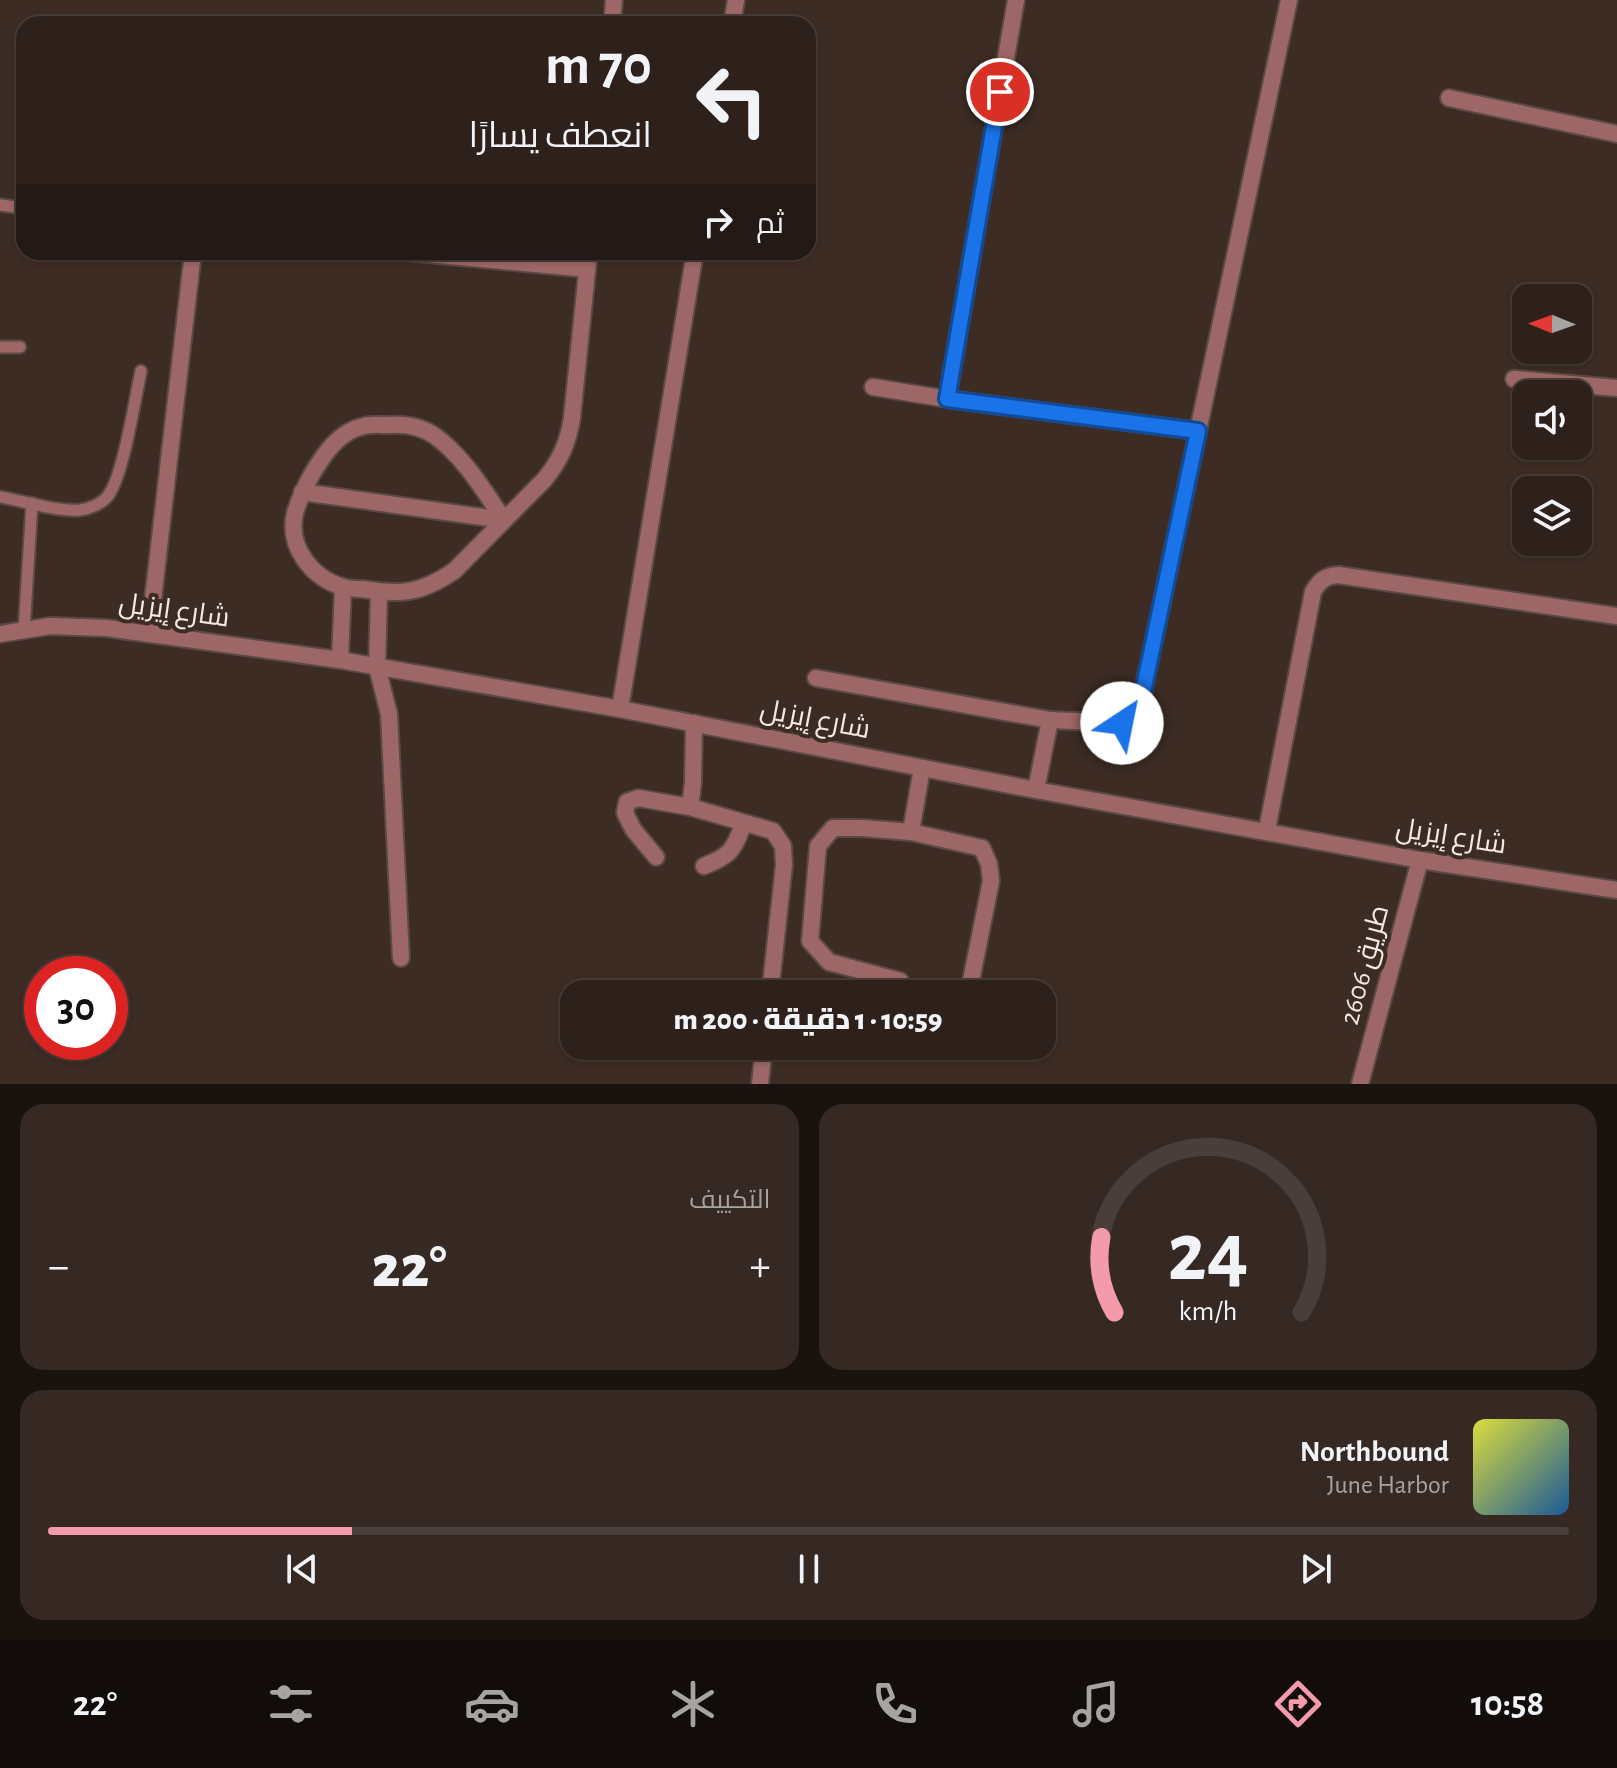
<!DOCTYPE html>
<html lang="ar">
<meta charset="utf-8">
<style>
:root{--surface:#2e211b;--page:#362924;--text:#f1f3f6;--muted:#a7a3a3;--line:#493e3a;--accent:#f39aab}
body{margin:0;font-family:"Alegreya Sans",Cairo,sans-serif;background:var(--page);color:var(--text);direction:rtl;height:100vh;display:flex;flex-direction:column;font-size:30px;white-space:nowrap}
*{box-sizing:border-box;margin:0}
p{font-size:26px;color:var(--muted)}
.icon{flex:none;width:44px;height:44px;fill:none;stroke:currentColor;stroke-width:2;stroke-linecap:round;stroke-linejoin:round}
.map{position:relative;height:1084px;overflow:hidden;direction:ltr}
.panel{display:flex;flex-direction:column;gap:20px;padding:20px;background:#19120f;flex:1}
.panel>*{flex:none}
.hud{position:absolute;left:16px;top:16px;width:800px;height:244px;border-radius:24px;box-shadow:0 2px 6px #0004,0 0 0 2px var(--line);direction:rtl;background:#2e211b;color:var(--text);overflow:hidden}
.needle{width:52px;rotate:271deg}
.tools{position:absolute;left:1512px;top:284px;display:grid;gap:16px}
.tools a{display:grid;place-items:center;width:80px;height:80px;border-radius:16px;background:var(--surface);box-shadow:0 2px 6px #0004,0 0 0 2px var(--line);font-size:40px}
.speed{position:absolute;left:24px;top:956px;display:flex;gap:16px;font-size:40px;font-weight:700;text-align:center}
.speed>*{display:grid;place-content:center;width:104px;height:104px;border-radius:50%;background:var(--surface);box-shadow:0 2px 6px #0004,0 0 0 2px var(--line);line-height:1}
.speed .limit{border:12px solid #d22;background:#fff;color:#111}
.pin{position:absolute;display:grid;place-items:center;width:68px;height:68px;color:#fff;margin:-34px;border:4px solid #fff;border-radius:50%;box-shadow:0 2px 8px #0007}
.me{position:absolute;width:88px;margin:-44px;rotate:34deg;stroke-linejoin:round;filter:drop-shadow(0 0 6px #0008)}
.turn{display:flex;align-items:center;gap:28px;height:168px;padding:0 32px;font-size:36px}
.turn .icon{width:104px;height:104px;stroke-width:2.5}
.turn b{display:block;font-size:56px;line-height:68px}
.then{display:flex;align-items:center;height:76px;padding:0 32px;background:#0003;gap:16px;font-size:30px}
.big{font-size:60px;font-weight:800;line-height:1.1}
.panel .widget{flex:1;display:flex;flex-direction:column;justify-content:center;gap:12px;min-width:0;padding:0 28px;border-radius:24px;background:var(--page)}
.panel .dial{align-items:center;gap:0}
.dial svg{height:208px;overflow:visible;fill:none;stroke:var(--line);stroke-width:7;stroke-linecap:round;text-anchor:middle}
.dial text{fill:var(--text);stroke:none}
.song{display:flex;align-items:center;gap:24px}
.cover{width:96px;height:96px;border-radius:12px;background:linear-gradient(135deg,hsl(60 70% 55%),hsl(210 70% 35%))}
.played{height:8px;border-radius:4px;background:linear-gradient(90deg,var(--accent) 20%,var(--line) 20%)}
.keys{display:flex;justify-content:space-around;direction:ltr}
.heat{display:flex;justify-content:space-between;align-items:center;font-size:44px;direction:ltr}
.panel .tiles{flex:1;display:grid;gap:20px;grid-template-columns:1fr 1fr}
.widget:last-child{grid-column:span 2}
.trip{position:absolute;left:560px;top:980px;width:496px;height:80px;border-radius:24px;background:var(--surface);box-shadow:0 2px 6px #0004,0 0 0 2px var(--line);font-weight:800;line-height:80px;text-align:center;direction:rtl}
.tab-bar{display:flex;height:128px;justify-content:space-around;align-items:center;background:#120d0b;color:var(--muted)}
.tab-bar .icon{width:56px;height:56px}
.tab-bar .active{color:var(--accent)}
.tab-bar b{font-size:36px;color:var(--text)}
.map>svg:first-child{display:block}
</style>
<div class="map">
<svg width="1617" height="1084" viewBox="0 0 1617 1084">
<rect width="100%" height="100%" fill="#3d2c24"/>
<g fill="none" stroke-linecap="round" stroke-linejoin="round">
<defs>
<g id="service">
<polyline points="0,205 24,208"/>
<polyline points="0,347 20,347"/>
<path d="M 0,497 C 23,501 58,512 80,510 C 89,509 101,504 107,497 C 123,479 135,398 141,371"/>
<polyline points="24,631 32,503"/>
</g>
<g id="minor">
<polyline points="612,24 614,0"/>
<polyline points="732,24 736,0"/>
<polyline points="1449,98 1617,134"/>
<polyline points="407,252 587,269"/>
<polyline points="1514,379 1617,388"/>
<polyline points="873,387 947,399 1198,431"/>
<polyline points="947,399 1016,0"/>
<polyline points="302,492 504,520"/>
<path d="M 504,520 C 484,491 464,457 435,436 C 421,426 404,424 388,425 C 381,425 371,424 364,426 C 339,431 324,454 312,474 C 305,487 299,499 295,513 C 287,547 312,578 343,587 C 349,589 356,589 362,589 C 401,595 420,594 454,571 L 544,480 C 560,461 568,443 572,418 L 589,252"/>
<polyline points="379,592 377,667 389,714 401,958"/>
<polyline points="0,634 50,626 106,628 340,660 620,709 1036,790 1420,860 1617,890"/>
<polyline points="149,634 193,252"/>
<polyline points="340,660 343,587"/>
<polyline points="816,678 1050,720 1122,723 1130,720 1136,714 1140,706 1289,0"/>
<polyline points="620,709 695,252"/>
<polyline points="1036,790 1050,720"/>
<polyline points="690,807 773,831 783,846 784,865 770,994"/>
<path d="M 1267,830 L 1313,592 C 1319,581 1325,576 1338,575 L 1617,616"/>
<polyline points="911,832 982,848 989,864 991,881 970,986"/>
<polyline points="656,857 633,829 625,813 627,802 638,798 690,807 693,783 694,723"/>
<path d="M 704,866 C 732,855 733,850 744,823"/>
<polyline points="900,981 829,962 810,941 818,846 833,828 861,828 911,832 922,768"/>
<polyline points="760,1084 764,1046"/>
<polyline points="1360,1084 1420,860"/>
</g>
</defs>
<!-- service casing -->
<use href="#service" stroke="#5a4a43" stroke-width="15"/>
<!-- minor casing -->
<use href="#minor" stroke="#5a4a43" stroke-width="20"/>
<!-- service -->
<use href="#service" stroke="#9e6767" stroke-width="11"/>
<!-- minor -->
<use href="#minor" stroke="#9e6767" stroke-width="16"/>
</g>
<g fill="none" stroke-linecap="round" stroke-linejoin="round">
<defs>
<path id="route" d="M 1000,92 L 947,399 L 1198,431 L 1140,706 C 1136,715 1131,719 1122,723"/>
</defs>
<!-- route casing -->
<use href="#route" stroke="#114b97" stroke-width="20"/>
<!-- route -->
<use href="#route" stroke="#1a73e8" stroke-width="14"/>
</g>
<g text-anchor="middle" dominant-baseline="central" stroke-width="8" stroke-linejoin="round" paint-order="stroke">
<!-- street labels -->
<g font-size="28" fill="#f4e9e4" stroke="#3d2c24">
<text transform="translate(174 611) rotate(8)">شارع إيزيل</text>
<text transform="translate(815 720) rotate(11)">شارع إيزيل</text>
<text transform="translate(1451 837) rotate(9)">شارع إيزيل</text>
<text transform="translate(1365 965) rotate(-75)">طريق 2606</text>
</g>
</g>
</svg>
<div class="tools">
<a><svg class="needle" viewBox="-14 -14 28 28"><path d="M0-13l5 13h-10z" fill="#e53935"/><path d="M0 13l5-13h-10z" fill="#a7a3a3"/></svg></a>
<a><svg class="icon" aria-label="sound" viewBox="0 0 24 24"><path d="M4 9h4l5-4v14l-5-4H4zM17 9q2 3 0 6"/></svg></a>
<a><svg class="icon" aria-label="layers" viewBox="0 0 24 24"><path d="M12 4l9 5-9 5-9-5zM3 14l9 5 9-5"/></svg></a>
</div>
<div class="speed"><div class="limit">30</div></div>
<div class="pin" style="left:1000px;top:92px;background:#d93025"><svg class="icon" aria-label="arrive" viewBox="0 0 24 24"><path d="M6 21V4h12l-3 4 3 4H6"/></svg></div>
<svg class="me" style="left:1122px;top:723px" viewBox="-20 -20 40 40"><circle r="19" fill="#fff"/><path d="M0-13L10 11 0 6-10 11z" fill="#1a73e8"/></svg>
<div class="trip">10:59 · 1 دقيقة · 200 m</div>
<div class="hud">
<div class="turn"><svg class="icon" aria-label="left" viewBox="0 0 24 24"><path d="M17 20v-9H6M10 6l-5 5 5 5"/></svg><div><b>70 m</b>انعطف يسارًا</div></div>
<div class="then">ثم<svg class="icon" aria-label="right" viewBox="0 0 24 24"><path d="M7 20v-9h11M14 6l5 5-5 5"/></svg></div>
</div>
</div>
<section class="panel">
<div class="tiles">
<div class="widget dial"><svg viewBox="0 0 100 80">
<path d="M14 69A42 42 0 1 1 86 69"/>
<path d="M14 69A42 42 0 0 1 9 40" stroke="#f39aab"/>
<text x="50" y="56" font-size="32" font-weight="700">24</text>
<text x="50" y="72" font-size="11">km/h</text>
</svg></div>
<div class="widget"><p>التكييف</p>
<div class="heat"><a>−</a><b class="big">22°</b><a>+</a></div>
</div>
<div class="widget">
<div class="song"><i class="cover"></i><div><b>Northbound</b><p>June Harbor</p></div></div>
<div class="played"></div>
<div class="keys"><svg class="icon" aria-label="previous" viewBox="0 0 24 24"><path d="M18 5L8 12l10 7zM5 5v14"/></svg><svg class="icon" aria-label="pause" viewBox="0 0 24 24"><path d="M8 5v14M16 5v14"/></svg><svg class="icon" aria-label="next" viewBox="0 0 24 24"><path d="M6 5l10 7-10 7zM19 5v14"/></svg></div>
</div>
</div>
</section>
<nav class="tab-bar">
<b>10:58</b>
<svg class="icon active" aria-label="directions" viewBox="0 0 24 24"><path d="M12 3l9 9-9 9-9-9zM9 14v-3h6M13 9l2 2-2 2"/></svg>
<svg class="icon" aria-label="music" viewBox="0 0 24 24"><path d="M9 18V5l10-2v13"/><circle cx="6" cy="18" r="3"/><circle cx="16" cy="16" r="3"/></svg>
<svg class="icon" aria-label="phone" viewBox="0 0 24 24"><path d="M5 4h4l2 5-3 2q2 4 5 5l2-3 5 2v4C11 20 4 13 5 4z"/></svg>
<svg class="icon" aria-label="climate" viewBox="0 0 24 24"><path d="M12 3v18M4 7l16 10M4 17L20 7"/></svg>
<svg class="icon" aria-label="car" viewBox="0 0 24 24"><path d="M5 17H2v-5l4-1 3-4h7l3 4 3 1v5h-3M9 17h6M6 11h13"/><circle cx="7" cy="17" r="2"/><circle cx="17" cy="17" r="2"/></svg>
<svg class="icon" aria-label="filters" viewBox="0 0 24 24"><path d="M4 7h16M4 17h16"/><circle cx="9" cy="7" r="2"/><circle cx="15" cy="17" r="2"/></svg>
<b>22°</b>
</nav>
